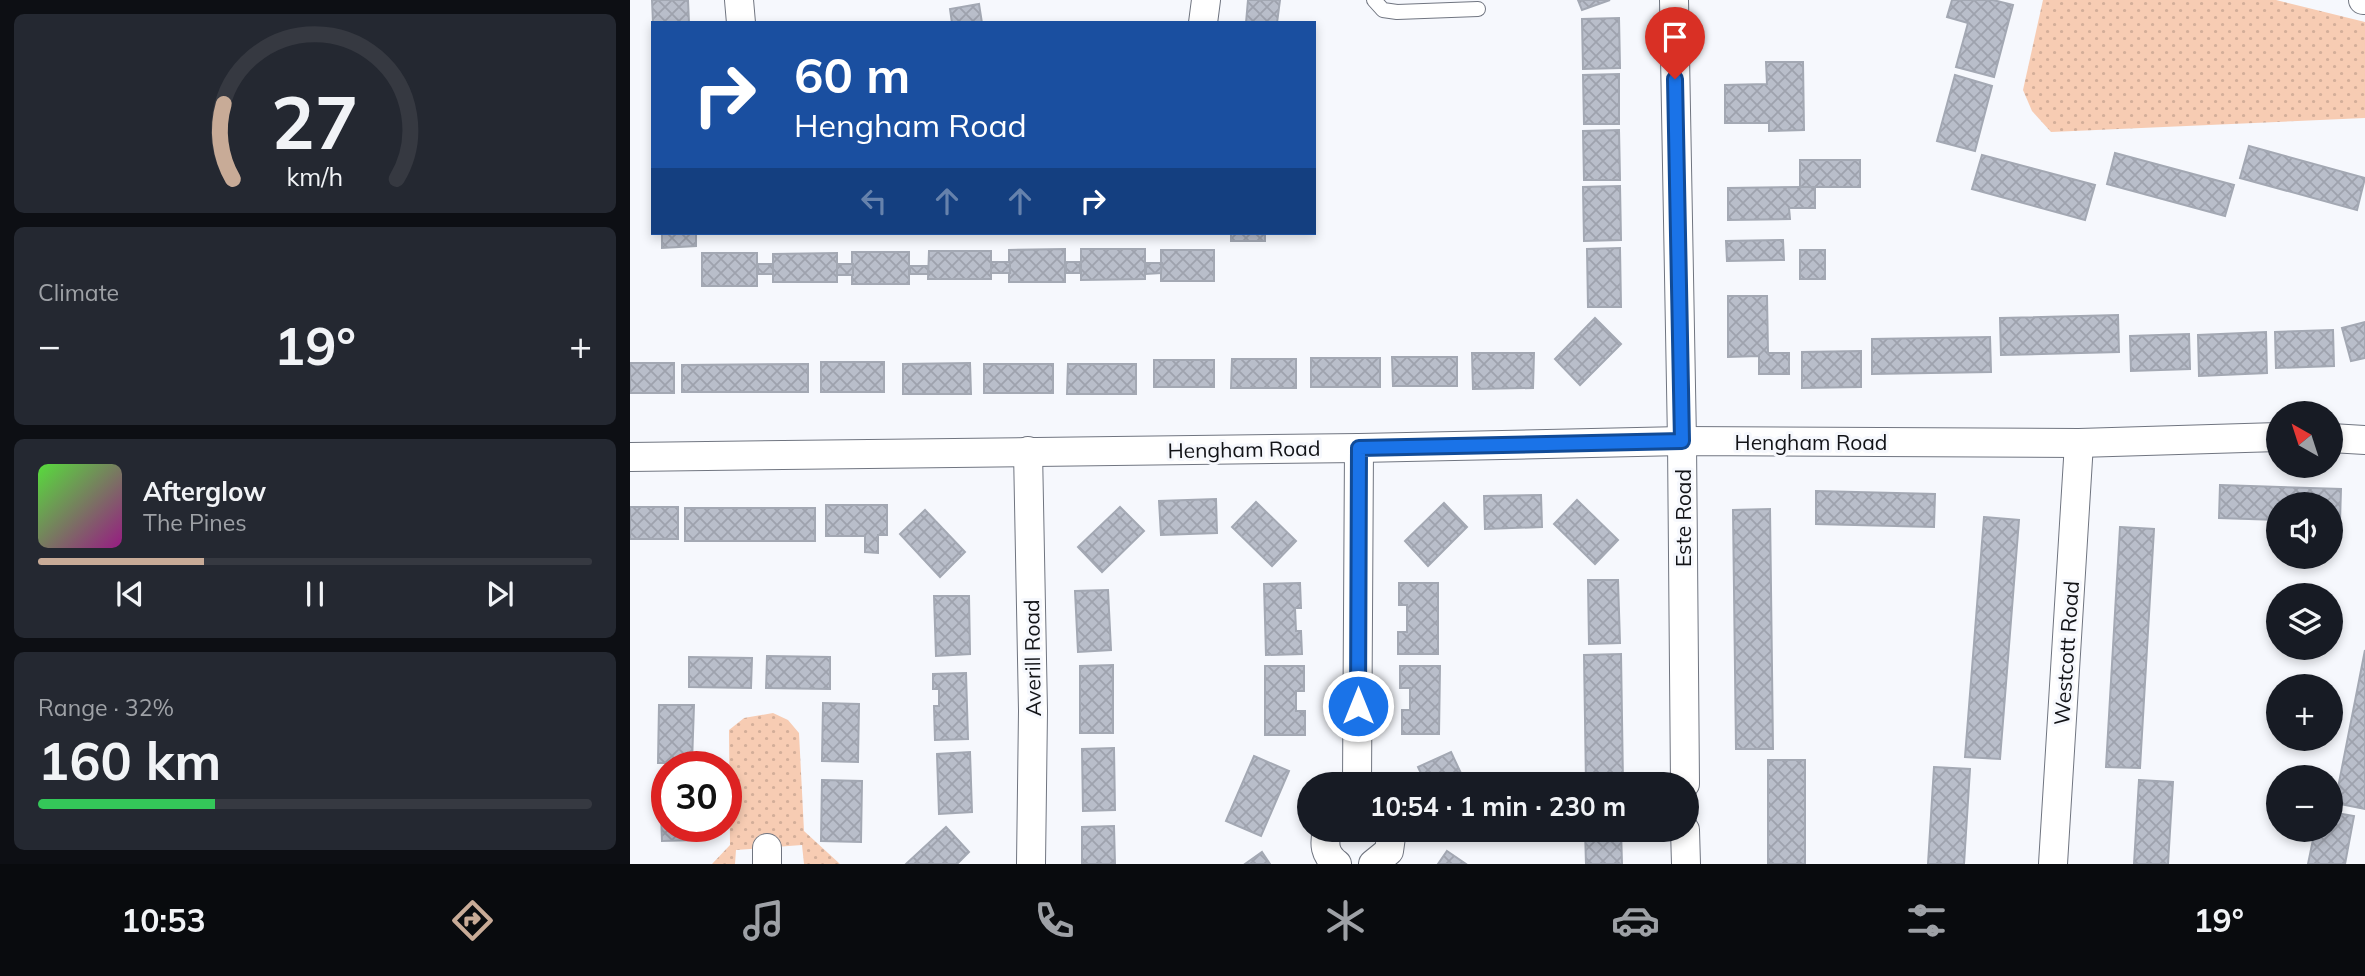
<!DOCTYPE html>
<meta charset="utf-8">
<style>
:root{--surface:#171b24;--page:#242831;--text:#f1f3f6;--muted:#9ea1a6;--line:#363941;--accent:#c8ab97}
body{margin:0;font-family:Mulish,sans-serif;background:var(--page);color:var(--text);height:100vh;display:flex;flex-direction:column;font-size:26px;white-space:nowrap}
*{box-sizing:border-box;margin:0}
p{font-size:23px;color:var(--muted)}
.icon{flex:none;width:38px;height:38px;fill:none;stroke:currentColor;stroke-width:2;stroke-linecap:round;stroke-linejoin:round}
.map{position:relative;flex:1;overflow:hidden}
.sheet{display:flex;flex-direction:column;gap:14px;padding:14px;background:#0d0f14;width:630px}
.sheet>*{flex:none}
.top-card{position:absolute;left:21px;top:21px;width:665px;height:214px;border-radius:0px;box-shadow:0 4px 10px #0003;background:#1a4fa0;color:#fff;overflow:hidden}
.needle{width:46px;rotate:321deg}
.fabs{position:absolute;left:1636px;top:401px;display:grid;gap:14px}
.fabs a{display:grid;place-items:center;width:77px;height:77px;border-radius:50%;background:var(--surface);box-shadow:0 4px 10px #0003;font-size:35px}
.speed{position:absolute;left:21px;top:751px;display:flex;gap:14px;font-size:35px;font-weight:700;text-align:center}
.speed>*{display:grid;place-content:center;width:91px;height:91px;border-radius:50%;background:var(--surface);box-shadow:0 4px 10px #0003;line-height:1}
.speed .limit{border:10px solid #d22;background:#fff;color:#111}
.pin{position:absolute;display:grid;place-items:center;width:60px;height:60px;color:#fff;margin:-72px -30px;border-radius:50% 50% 50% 0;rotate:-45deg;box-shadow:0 0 7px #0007}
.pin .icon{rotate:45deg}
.me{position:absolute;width:77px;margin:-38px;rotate:0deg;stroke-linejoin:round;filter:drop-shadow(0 0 5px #0008)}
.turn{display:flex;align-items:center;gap:24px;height:147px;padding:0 28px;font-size:32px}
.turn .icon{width:91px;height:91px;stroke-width:2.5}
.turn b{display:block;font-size:49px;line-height:60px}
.lanes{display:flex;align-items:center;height:66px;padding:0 28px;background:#0003;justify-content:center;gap:35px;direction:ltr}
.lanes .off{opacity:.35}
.big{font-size:52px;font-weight:700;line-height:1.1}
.sheet .tile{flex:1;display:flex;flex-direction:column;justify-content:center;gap:10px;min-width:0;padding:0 24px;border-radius:10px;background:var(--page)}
.sheet .dial{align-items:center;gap:0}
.dial svg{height:182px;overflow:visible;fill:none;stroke:var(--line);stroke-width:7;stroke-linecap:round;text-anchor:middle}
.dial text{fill:var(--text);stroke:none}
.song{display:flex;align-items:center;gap:21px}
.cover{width:84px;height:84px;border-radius:10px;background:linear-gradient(135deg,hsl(110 70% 55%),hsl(310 70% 35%))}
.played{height:7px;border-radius:4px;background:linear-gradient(90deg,var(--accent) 30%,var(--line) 30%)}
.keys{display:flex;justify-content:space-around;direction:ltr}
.heat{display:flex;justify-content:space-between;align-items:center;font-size:38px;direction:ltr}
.charge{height:10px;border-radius:5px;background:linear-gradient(90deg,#34c759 32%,var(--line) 0)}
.trip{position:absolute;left:667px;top:772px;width:402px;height:70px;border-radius:35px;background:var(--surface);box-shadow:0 4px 10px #0003;font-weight:700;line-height:70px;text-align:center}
.tabs{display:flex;height:112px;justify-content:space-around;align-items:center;background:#090b0e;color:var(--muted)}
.tabs .icon{width:49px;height:49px}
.tabs .current{color:var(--accent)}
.tabs b{font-size:32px;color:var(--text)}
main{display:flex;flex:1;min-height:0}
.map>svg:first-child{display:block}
</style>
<main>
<section class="sheet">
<div class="tile dial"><svg viewBox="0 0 100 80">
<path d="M14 69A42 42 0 1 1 86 69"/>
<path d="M14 69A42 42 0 0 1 10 36" stroke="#c8ab97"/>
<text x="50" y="56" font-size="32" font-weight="700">27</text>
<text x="50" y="72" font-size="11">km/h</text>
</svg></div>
<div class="tile"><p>Climate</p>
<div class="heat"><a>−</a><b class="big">19°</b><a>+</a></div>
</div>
<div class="tile">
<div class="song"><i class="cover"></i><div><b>Afterglow</b><p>The Pines</p></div></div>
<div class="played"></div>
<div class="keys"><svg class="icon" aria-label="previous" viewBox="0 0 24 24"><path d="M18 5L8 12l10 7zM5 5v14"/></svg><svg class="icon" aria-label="pause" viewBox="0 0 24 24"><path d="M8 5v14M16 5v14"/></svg><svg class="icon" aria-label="next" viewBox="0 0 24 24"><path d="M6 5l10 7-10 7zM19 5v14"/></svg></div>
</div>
<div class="tile"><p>Range · 32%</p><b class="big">160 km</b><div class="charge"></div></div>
</section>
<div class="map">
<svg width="1735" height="864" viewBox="0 0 1735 864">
<defs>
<pattern id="grass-dots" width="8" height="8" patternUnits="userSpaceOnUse" patternTransform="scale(1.75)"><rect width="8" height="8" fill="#f7ccb3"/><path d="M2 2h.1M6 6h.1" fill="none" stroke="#d3ae99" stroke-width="1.8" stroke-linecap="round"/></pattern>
<pattern id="building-cross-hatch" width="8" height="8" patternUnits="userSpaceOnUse" patternTransform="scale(1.75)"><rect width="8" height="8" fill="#b9beca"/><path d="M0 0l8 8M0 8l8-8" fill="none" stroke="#9ea2ad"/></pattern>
</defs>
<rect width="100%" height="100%" fill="#f6f8fd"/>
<!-- grass -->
<g fill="url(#grass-dots)">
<polygon points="1413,0 1646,0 1735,22 1735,118 1421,132 1402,111 1393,90"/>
<polygon points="143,713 158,720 169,733 174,831 210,864 174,864 172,845 106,850 105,864 82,864 100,845 99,730 114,718"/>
</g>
<!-- building -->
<g fill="url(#building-cross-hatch)" stroke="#a3a8b3" stroke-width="2">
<polygon points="22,0 58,0 59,23 23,23"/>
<polygon points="618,0 650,0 647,23 616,23"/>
<polygon points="948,0 980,0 952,10"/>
<polygon points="1322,0 1363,0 1383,5 1364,77 1326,67 1338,23 1317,17"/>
<polygon points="349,4 352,23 322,23 320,9"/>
<polygon points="989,18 990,68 953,69 952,19"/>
<polygon points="1136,62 1173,62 1174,130 1139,131 1139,123 1095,123 1095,85 1137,84"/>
<polygon points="989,74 989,124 954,124 953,75"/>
<polygon points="1325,75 1362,86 1345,151 1307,141"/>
<polygon points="989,130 990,180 954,180 953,131"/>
<polygon points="1619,146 1735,178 1727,210 1610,178"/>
<polygon points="1485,153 1604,185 1595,216 1477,184"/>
<polygon points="1352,155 1465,185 1455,220 1342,189"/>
<rect x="1170" y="160" width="60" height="27"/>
<polygon points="990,186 991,240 954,241 953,187"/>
<polygon points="1170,187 1185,187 1185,208 1159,208 1160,219 1098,220 1098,188"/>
<polygon points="32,233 66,233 66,246 32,248"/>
<rect x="601" y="233" width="34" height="8"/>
<polygon points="1153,240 1154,260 1097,261 1096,241"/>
<polygon points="990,248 991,307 958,307 957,249"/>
<polygon points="435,249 435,282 379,282 379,250"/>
<polygon points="451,249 515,249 515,279 451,280"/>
<rect x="531" y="250" width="53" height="31"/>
<rect x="1170" y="250" width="25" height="29"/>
<polygon points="299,251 361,251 361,279 298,279"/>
<rect x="222" y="252" width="57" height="32"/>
<rect x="72" y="253" width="55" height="33"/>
<polygon points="207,253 207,282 143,282 143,254"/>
<rect x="361" y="262" width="19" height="11"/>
<rect x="436" y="262" width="14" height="11"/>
<polygon points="516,263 532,263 531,273 516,274"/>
<rect x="128" y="264" width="15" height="10"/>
<rect x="207" y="264" width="16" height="11"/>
<rect x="280" y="266" width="18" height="8"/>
<polygon points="1098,296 1137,296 1138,353 1159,353 1159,374 1129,374 1129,356 1098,357"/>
<polygon points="1488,315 1489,352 1371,355 1370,318"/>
<polygon points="965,318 991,344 950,385 925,359"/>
<polygon points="1735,322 1735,358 1721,361 1712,328"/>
<polygon points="1703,330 1704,366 1646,368 1645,332"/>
<polygon points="1636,332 1637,373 1569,376 1568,335"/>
<polygon points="1559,334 1560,369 1501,371 1500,336"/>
<polygon points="1360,337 1361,372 1242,374 1242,339"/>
<polygon points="1231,351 1231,387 1172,388 1172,352"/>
<polygon points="842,353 904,353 903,388 843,389"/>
<polygon points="762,357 827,357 827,386 763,386"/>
<rect x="681" y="358" width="69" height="29"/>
<polygon points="602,359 666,359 666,388 601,388"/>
<rect x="524" y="360" width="60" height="27"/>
<rect x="191" y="362" width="63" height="30"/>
<rect x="0" y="363" width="44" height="30"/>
<polygon points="340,363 341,394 273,394 273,364"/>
<polygon points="178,364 178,392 52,392 52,365"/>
<rect x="354" y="364" width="69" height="29"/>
<polygon points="438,364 506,364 506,394 437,394"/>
<polygon points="1590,485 1711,489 1710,522 1701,521 1701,504 1648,504 1648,520 1589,518"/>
<polygon points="1186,491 1305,494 1304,527 1186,524"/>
<polygon points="911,495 912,527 855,529 854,496"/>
<polygon points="586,499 587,533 531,535 529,501"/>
<polygon points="947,500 988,540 965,564 924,524"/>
<polygon points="626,502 666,541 642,566 602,527"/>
<polygon points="814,503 837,527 798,566 775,541"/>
<polygon points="196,505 257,505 257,535 248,535 248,553 235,552 235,536 196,536"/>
<rect x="0" y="507" width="48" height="32"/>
<polygon points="490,507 514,531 472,572 448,547"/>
<rect x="55" y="508" width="130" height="33"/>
<polygon points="1140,509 1143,749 1106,749 1103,510"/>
<polygon points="295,510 335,552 310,577 270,534"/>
<polygon points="1354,517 1389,520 1370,759 1335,757"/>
<polygon points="1490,527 1524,529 1510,768 1476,767"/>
<polygon points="958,580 988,580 990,643 959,644"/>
<polygon points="670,583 671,608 665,608 666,631 671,631 672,654 636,655 634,584"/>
<polygon points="769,583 808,583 808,654 768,654 768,632 777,632 777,605 769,605"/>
<polygon points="478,590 481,650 448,652 445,591"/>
<polygon points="304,596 339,596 340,654 306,656"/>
<polygon points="1735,650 1735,809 1705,803"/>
<polygon points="991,654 993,783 956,784 954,655"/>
<polygon points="137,656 200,657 200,689 136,688"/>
<polygon points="59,657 122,658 121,688 59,687"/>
<polygon points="483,665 483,733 450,733 450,666"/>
<polygon points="635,666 674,666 674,691 666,691 666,711 675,711 675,735 635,735"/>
<polygon points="770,666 810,666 809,734 772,734 772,710 780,710 780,688 770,688"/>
<polygon points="336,673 338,739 305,740 304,706 309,706 309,689 303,689 303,674"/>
<polygon points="193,703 229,704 228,762 192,761"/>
<polygon points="29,705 64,705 62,763 28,763"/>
<polygon points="484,748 485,810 453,811 452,749"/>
<polygon points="340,752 342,812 309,814 307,754"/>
<polygon points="821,752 836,784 796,784 788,767"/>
<polygon points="624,756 659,771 631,836 596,821"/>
<rect x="1138" y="760" width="37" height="104"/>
<polygon points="1304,767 1340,769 1334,864 1298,864"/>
<polygon points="192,780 232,781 231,842 191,841"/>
<polygon points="1509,780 1543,782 1538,864 1504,864"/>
<polygon points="30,784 37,784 37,826 66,826 67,840 32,841"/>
<polygon points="1701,812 1724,816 1715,864 1678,864 1685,830 1701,830"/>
<polygon points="484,826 485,864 452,864 452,827"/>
<polygon points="316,827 339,852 327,864 276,864"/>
<polygon points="955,830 991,830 992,864 956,864"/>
<polygon points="817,851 836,864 808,864"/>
<polygon points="632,852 640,864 615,864"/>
</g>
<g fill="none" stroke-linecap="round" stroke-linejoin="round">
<defs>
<polyline id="service" points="744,0 753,10 767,12 848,9"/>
<g id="minor">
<polyline points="109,0 111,23"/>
<polyline points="1044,0 1052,441 1055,784"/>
<polyline points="1733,0 1735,0"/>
<polyline points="573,23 576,0"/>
<polyline points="1701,438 1735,440"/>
<polyline points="398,451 403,711 401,864"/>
<polyline points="0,457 729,448 1052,441 1449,443 1648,437"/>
<polyline points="727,784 729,448"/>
<path d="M 697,830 C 694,844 694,854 707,864"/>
<polyline points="1055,830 1056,864"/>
<polyline points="137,848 137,864"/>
<polyline points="743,864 759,851 762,830"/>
<polyline points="1423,864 1449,443"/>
</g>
</defs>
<!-- service casing -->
<use href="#service" stroke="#707580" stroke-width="16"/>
<!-- minor casing -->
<use href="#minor" stroke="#707580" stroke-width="30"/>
<!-- service -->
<use href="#service" stroke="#fff" stroke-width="14"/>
<!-- minor -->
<use href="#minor" stroke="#fff" stroke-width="28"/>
</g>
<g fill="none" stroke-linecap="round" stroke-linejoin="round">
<defs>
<polyline id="route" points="728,706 729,448 1052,441 1045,79"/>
</defs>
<!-- route casing -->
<use href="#route" stroke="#114b97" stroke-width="18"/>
<!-- route -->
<use href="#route" stroke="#1a73e8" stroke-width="12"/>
</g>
<g text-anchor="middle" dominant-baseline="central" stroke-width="6" stroke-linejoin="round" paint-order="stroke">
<!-- street labels -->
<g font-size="21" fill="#121317" stroke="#f6f8fd">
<text x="1181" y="442">Hengham Road</text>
<text transform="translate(614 449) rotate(-1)">Hengham Road</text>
<text transform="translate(1053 518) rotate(-90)">Este Road</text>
<text transform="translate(1436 653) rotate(-86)">Westcott Road</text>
<text transform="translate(402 658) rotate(-91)">Averill Road</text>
</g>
</g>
</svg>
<div class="fabs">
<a><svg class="needle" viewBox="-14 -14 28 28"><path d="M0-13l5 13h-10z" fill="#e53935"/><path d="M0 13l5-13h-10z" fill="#9ea1a6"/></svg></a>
<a><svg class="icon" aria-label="sound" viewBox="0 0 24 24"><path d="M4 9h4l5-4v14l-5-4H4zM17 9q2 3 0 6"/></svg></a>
<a><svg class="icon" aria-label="layers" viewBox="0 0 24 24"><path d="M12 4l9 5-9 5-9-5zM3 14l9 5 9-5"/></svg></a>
<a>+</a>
<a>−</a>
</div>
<div class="speed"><div class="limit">30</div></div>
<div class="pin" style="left:1045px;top:79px;background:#d93025"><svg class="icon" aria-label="arrive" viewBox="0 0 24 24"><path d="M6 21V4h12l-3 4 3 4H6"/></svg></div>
<svg class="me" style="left:728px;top:706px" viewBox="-20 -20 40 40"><circle r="17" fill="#1a73e8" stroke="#fff" stroke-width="3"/><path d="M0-11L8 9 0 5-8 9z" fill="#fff"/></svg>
<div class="trip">10:54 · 1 min · 230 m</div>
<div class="top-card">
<div class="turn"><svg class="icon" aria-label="right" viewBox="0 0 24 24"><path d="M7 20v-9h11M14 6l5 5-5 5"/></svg><div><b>60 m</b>Hengham Road</div></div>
<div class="lanes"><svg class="icon off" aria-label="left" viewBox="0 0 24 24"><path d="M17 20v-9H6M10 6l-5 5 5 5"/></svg><svg class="icon off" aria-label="ahead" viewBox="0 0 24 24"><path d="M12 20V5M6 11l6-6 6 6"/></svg><svg class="icon off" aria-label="ahead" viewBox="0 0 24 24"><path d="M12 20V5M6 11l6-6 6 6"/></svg><svg class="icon" aria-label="right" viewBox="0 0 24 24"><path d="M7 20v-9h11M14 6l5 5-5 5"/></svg></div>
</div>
</div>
</main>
<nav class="tabs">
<b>10:53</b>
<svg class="icon current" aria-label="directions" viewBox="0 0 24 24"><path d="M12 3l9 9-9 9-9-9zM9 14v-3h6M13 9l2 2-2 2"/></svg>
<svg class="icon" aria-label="music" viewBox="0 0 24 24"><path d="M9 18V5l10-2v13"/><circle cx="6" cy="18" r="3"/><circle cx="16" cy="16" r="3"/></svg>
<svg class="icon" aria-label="phone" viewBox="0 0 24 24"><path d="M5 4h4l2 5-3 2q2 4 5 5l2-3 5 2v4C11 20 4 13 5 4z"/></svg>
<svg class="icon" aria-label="climate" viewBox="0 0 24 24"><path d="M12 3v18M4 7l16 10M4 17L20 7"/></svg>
<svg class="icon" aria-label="car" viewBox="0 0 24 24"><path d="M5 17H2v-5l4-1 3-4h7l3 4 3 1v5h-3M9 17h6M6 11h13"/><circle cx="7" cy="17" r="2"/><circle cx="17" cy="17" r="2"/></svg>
<svg class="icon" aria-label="filters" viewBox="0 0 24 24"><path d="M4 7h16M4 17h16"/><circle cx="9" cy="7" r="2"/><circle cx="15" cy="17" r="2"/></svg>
<b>19°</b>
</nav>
